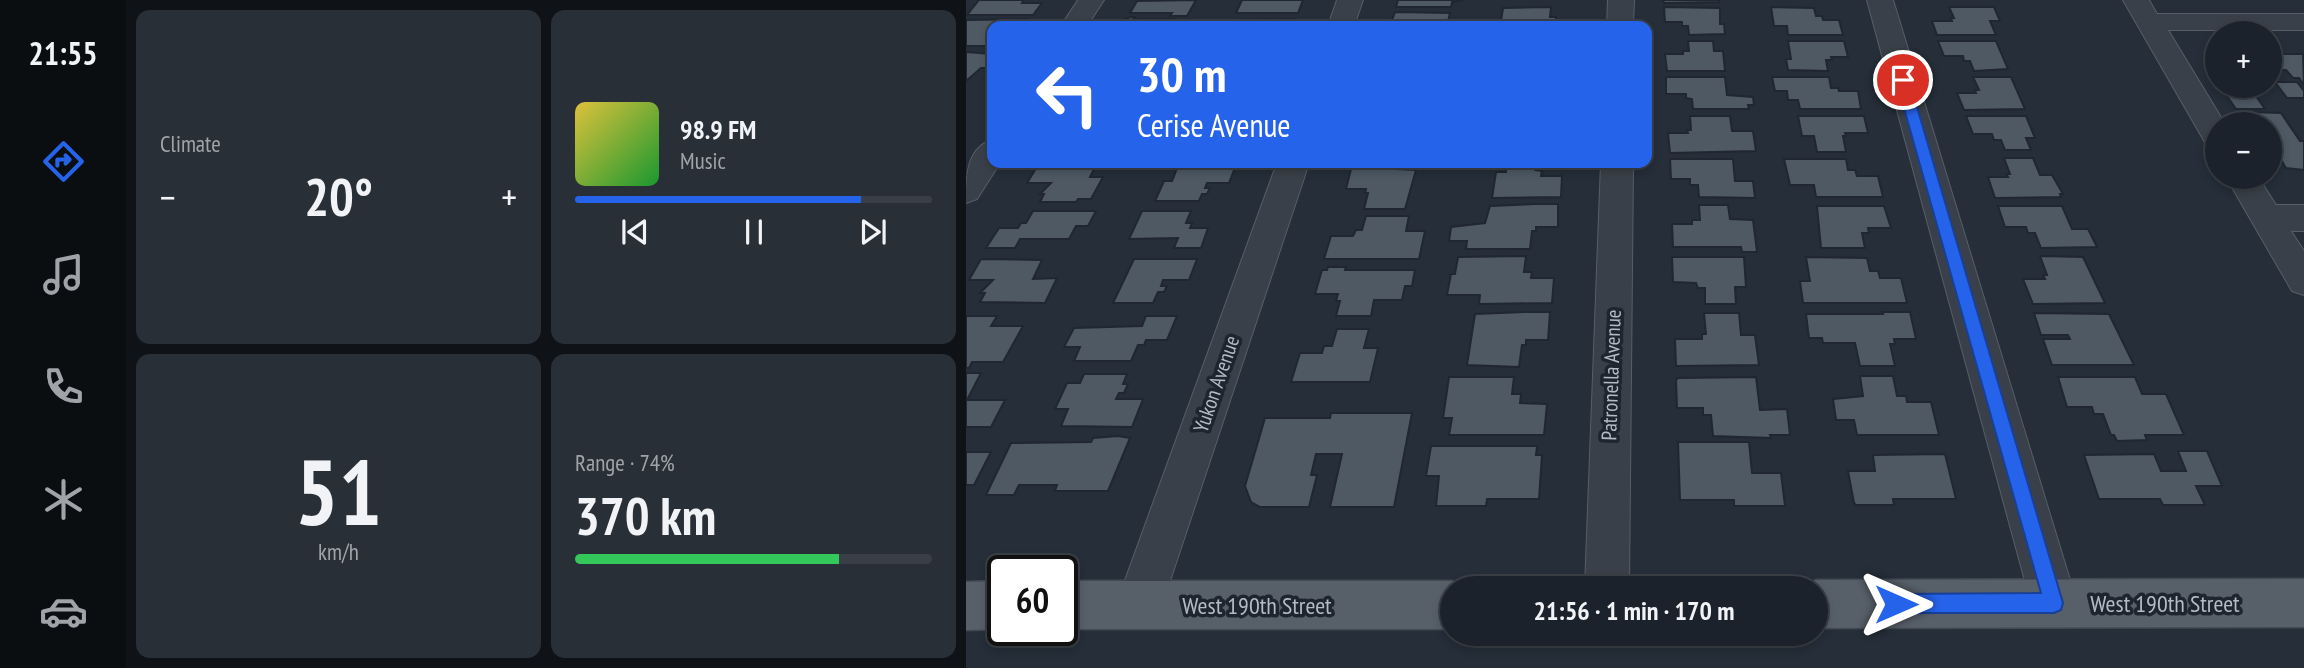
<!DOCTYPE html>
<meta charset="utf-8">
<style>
:root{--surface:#1c222b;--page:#292f37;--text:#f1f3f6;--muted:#a0a4a9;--line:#3a3f47;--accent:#2563eb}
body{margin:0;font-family:"PT Sans Narrow",sans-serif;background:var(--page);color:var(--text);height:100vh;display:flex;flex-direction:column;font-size:26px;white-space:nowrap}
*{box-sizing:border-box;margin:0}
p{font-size:23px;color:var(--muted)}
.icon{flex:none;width:38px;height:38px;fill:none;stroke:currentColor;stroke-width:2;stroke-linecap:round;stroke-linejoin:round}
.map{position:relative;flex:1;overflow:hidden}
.details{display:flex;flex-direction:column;gap:10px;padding:10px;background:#0f1318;width:840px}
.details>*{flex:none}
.top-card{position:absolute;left:21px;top:21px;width:665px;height:147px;border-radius:14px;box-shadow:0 4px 10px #0003,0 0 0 2px var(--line);background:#2563eb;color:#fff;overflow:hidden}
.buttons{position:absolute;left:1239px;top:21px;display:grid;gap:14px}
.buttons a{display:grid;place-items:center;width:77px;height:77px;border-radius:50%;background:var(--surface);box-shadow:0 4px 10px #0003,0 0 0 2px var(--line);font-size:35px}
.speed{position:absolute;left:21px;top:555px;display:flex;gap:14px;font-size:35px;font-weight:700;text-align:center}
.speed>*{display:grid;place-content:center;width:91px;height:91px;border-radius:50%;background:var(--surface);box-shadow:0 4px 10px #0003,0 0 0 2px var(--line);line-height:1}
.speed .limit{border:4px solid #111;border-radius:10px;background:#fff;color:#111}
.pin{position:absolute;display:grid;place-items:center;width:60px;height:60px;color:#fff;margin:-30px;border:4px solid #fff;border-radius:50%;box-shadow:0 2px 7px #0007}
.me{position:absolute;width:77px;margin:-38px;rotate:90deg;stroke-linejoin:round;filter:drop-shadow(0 0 5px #0008)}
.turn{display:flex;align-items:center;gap:24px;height:147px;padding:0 35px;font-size:32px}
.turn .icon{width:91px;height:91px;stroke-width:2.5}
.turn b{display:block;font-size:49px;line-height:60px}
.big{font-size:52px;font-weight:600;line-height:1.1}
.details .card{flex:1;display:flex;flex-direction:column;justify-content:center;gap:10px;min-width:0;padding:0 24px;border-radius:14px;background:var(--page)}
.details .dial{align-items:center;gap:0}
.dial b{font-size:91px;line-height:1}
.song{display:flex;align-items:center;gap:21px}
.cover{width:84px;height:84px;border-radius:10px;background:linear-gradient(135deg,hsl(50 70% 55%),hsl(130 70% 35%))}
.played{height:7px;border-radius:4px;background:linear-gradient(90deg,var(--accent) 80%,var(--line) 80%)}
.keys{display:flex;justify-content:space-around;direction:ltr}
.heat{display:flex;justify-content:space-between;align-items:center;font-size:38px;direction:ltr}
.charge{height:10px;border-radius:5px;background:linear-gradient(90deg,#34c759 74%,var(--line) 0)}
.details .tiles{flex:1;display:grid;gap:10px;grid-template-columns:repeat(2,1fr)}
.trip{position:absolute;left:474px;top:576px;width:388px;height:70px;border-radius:35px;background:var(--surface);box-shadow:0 4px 10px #0003,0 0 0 2px var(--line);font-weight:600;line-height:70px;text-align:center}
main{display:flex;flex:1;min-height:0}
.tab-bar{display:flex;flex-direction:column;width:126px;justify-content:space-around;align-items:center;background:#0b0e11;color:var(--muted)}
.tab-bar .icon{width:49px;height:49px}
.tab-bar .on{color:var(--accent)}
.tab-bar b{font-size:32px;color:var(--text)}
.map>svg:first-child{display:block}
</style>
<main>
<nav class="tab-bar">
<b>21:55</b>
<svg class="icon on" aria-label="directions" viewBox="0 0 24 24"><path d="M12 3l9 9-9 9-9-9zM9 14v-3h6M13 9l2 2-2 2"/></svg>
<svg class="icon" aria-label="music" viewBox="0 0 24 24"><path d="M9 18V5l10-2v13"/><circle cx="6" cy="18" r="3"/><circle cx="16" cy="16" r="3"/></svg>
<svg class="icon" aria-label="phone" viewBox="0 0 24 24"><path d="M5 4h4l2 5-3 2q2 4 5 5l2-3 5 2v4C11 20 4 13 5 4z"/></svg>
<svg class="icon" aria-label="climate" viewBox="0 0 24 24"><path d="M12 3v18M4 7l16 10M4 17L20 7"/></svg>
<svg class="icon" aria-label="car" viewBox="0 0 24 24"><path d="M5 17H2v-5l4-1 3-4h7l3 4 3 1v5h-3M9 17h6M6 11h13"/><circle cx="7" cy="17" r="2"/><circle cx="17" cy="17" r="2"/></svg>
</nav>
<section class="details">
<div class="tiles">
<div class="card"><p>Climate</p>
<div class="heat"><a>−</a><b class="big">20°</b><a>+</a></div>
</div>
<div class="card">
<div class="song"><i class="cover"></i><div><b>98.9 FM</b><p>Music</p></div></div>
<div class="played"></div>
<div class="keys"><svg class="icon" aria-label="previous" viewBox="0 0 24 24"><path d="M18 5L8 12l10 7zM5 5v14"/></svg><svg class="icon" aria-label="pause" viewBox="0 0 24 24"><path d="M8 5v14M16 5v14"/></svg><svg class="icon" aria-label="next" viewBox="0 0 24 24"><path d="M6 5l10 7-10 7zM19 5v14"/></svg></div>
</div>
<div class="card dial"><b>51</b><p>km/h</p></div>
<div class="card"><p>Range · 74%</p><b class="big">370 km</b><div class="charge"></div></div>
</div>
</section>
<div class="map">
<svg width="1338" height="668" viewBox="0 0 1338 668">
<rect width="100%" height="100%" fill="#252e39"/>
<!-- building -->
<g fill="#4e5964" stroke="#202730" stroke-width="2">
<polygon points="13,0 58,0 56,3 76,3 67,15 1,15"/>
<polygon points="230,0 221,16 204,16 206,13 164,13 171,1"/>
<polygon points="276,0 337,0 332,13 270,13"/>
<polygon points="432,0 498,0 486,2 485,7 430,7"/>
<polygon points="697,0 753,0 753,2 698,3"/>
<polygon points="585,7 584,17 590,17 590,20 607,20 606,26 550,26 551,21 535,21 537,8"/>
<polygon points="698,7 754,8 754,24 758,24 759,34 723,35 722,26 716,26 716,22 699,22"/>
<polygon points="805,7 848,8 850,16 856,16 857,20 873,20 877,35 822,35 821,26 808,26"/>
<polygon points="983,7 1028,7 1034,21 1024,21 1030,35 971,35 966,21 986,21 985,18 988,18"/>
<polygon points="429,12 484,13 481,26 492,26 424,26"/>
<polygon points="165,17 169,17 167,19 209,19 205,26 155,26 159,19"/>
<polygon points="62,19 58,26 26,26 24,46 0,46 0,20"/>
<polygon points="328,19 325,26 265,26 267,20"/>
<polygon points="722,41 747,41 748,51 757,51 759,71 701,71 699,54 717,54 717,51 723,51"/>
<polygon points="822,41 878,41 882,57 865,57 866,60 860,60 862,71 822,70 820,59 825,59"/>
<polygon points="972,41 1030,41 1042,69 1008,71 1004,61 998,61 997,56 978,56"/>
<polygon points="0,52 26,54 26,68 15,68 0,81"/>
<polygon points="1309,54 1337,54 1338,85 1333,78 1327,78 1320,70 1310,70 1304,61 1304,56 1311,56"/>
<polygon points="700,77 759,77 761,95 787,97 788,105 782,105 783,109 727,109 726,99 720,98 720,94 700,94"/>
<polygon points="806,77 863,77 865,88 872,88 873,91 892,91 895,109 834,109 832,100 822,100 821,91 809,91"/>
<polygon points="1007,77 1045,77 1059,109 998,110 991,93 1010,93 1009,90 1013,90"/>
<polygon points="1309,82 1331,82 1338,91 1338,98 1321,98"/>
<polygon points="1254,86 1283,86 1299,109 1270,109"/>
<polygon points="1284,112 1315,113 1334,141 1338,141 1338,170 1320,168 1304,142 1304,124 1292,124"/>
<polygon points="724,116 764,116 766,131 787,131 790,151 704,153 702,133 722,133 721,130 725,130"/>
<polygon points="832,116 898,116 902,133 879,133 880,136 877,136 880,152 851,152 848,136 836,136"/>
<polygon points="1000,116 1060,116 1069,138 1060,138 1065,150 1039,150 1035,140 1028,140 1026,134 1007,134"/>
<polygon points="1038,158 1067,158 1074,175 1086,175 1097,194 1094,194 1095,197 1029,198 1022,177 1042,177 1040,174 1044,174"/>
<polygon points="704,159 767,159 769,181 787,181 789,198 733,197 732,185 724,185 724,179 705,179"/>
<polygon points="818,159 880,159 882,170 889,170 891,176 912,176 917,197 850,197 848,185 824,185"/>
<polygon points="541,163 569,163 569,170 576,171 575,176 596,176 595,197 526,198 530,172 540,172"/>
<polygon points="72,165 130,165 124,177 137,177 125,199 112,199 110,202 74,202 78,194 74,194 85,183 61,183"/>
<polygon points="270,165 263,183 241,183 239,188 244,188 241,194 236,194 233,201 189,201 198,181 206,181 212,166"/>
<polygon points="408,168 450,170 439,209 398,209 402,193 399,193 400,189 380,189 385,169"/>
<polygon points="569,204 592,204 592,227 570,227 570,231 566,231 564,249 500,249 501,241 483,241 485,227 519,223 524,206"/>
<polygon points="733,205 762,205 764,219 787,220 791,252 776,252 775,247 707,247 706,224 726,224 726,220 734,220"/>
<polygon points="851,206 918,206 925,228 902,228 903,233 896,233 899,248 855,248"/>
<polygon points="1032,206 1096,206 1106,229 1122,229 1131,247 1075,248 1069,233 1062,233 1060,227 1039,227"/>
<polygon points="67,211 130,211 122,226 110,226 103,239 54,239 49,248 20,248 33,228 52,228 55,223 60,223"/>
<polygon points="176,211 225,211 220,223 226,223 224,228 242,228 235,248 208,248 212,238 163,239"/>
<polygon points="400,216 443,216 440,231 459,231 453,259 358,259 365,236 387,236 390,230 396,230"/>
<polygon points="560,256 558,272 566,272 565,278 588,278 586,303 513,304 514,295 481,295 485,274 489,274 492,257"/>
<polygon points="1074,256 1117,257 1139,303 1067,304 1057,279 1079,279 1077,275 1081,275"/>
<polygon points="706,257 778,257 780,287 769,287 770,304 739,304 739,288 732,288 730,283 707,282"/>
<polygon points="840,257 901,258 904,271 912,271 914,278 935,278 941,303 837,303 834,281 844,281"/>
<polygon points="15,259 76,260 67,279 91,278 79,303 14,302 19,293 14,293 27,280 3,280"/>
<polygon points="168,259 231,259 223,280 197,280 195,286 201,286 198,292 192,292 187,303 147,303"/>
<polygon points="362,267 380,267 379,270 449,270 446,286 439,286 436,300 408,300 405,316 370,316 374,301 370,301 372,294 349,294 356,270 361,270"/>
<polygon points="558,312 584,312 582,340 560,340 560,345 556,345 553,367 501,365 509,314"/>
<polygon points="916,312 944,312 950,339 928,339 929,344 924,344 929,366 894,366 889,343 857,343 856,338 843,338 840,314 917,314"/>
<polygon points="738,313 773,313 775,335 789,335 793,365 710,366 709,339 736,339 736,334 740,334"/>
<polygon points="1068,313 1143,314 1168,365 1086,365 1077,339 1104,339 1102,335 1075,335"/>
<polygon points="0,316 31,316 25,326 57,326 37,362 6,362 3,368 0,368"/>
<polygon points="180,316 211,316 201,340 180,340 178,345 172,345 165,361 108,361 114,347 98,347 108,328 176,326"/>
<polygon points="371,329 403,329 398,348 412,348 404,382 325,382 334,353 356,353 358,346 366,346"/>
<polygon points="0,373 15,373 1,400 39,400 25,427 0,427"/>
<polygon points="118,374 161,374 157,384 162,384 158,393 153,393 150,399 177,399 166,427 95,426 102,409 89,409 101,383 114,383"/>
<polygon points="894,376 927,376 931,396 940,396 941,402 965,402 973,435 891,435 888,420 870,420 867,399 897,396"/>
<polygon points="483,377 548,377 546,394 555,394 554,403 581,404 578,435 483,435 486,418 477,418"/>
<polygon points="790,377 794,410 821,409 824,435 804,435 805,438 747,436 745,415 737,415 737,408 711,408 710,380 712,378"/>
<polygon points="1092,377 1169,377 1176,394 1200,394 1218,435 1179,435 1181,440 1151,441 1148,435 1145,435 1137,414 1128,414 1126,407 1101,407"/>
<polygon points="365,413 446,413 428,507 364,507 376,454 350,454 345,475 351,475 343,507 294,507 285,502 279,486 299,418 364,418"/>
<polygon points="152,436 164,438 142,491 89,491 91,485 53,485 48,495 20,495 45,443 125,442 127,438"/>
<polygon points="712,442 783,442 786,473 815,473 819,506 768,506 768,500 714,500"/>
<polygon points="465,446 571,446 570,455 576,455 573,499 521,499 520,506 470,506 473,476 460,476"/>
<polygon points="1212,451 1241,451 1256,486 1230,486 1239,505 1197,505 1194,499 1133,499 1118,455 1188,454 1195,471 1220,471"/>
<polygon points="0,452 25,452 8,485 0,485"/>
<polygon points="979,454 990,499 927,499 928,505 890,505 888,503 882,471 909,471 907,455"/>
</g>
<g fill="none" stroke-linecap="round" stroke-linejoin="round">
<defs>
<g id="minor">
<polygon points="112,0 138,0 121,26 95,26"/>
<polygon points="371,0 397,0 388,26 362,26"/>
<polygon points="642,0 668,0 667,26 641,26"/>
<polygon points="901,0 927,0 1111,603 1104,619 1088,626 1072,619 1065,603"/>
<polygon points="1157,0 1183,0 1191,14 1338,14 1338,30 1202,30 1259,124 1251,124 1251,147 1240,144"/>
<path d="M 26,140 L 26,163 L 34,163 L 11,199 L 0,203 C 0,178 0,148 26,140 Z"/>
<polygon points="311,163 343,163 196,605 189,621 173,628 157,621 150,605"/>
<polygon points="635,163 667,163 663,588 619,588"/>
<polygon points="1260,177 1292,177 1310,205 1338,205 1338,231 1325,231 1338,251 1338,295 1326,291"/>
</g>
<g id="major">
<polygon points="1338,579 1338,627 850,628 850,588 833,588 850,580"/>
<polygon points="37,581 37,629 0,630 0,582"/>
<polygon points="96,581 486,581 502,588 486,588 486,629 96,629"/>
</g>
</defs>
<!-- minor casing -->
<use href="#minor" stroke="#575e67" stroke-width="2"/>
<!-- major casing -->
<use href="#major" stroke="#424952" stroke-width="3"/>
<!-- minor -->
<use href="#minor" fill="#394049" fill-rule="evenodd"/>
<!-- major -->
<use href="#major" fill="#575f69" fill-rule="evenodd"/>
</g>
<!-- route -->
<polygon fill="#2563eb" stroke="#184099" stroke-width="2" points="937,76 943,80 1097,603 1095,610 1088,613 930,613 923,611 920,604 923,597 930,594 1075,593 930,80"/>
<g text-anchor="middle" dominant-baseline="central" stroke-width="7" stroke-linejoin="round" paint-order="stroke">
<!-- street labels -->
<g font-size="21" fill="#b4bbc5" stroke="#1e252e">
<text transform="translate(645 375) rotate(-88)">Patronella Avenue</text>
<text transform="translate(250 384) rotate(-71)">Yukon Avenue</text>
</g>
<!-- near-street labels -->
<g font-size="24" fill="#b4bbc5" stroke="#1e252e">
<text x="1199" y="603">West 190th Street</text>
<text x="291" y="605">West 190th Street</text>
</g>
</g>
</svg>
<div class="buttons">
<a>+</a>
<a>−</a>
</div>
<div class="speed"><div class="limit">60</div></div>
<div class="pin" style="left:937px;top:80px;background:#d93025"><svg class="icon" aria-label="arrive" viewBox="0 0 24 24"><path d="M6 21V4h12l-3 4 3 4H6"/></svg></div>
<svg class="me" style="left:930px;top:604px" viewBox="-20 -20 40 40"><path d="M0-17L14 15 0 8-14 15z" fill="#2563eb" stroke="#fff" stroke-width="4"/></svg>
<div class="trip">21:56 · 1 min · 170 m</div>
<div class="top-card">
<div class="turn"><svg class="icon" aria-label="left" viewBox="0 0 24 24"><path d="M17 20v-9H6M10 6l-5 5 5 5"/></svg><div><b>30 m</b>Cerise Avenue</div></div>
</div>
</div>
</main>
